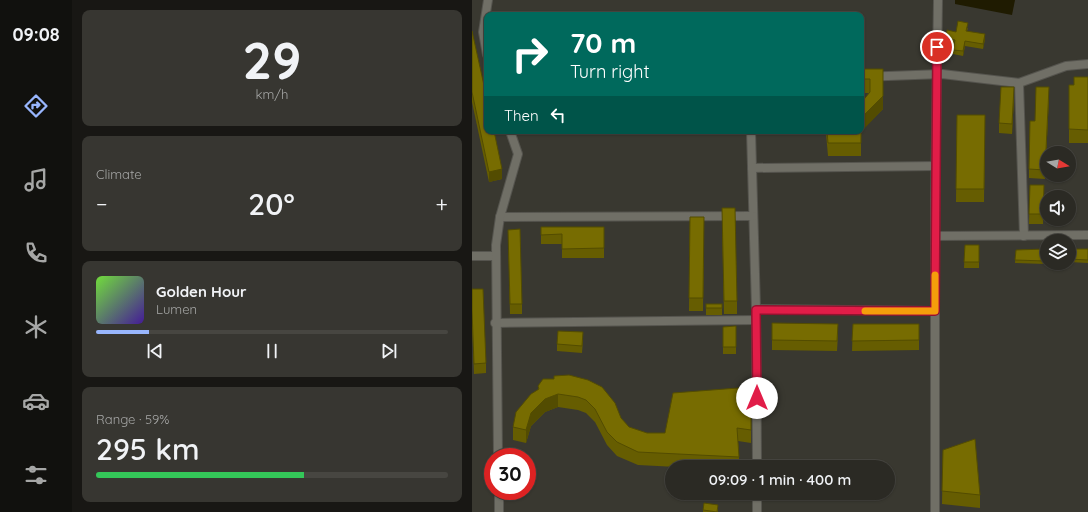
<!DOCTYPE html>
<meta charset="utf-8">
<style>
:root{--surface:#2b2a24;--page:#373631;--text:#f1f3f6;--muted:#a6a7a6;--line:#474641;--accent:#98b6fd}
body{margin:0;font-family:Quicksand,sans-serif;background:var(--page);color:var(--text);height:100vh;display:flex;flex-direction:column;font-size:15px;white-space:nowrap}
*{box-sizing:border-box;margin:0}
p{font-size:13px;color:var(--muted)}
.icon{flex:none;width:22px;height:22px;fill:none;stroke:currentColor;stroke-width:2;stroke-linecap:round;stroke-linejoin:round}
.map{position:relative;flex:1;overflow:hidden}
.drawer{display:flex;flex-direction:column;gap:10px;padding:10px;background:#181714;width:400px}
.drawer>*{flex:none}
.banner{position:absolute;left:12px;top:12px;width:380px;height:122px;border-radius:8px;box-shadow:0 1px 3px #0004,0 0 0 1px var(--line);background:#00695c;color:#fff;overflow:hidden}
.needle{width:26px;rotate:101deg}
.buttons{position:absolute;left:568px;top:146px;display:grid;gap:8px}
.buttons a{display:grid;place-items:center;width:36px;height:36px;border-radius:50%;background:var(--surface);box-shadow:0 1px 3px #0004,0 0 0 1px var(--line);font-size:20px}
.speed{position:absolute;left:12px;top:448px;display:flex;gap:8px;font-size:20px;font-weight:700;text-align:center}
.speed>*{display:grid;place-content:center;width:52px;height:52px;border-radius:50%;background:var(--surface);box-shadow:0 1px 3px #0004,0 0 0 1px var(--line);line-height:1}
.speed .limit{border:6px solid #d22;background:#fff;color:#111}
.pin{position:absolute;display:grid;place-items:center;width:34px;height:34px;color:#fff;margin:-17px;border:2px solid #fff;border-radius:50%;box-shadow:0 1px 4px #0007}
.me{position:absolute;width:44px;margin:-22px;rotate:0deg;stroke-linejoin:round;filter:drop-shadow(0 0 3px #0008)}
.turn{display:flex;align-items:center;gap:14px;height:84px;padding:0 20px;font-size:18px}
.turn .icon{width:52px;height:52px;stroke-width:2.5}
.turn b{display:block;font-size:28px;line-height:34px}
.then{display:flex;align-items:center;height:38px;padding:0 20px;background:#0003;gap:8px;font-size:15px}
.big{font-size:30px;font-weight:600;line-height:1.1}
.drawer .card{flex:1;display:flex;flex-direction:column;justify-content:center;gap:6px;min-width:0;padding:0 14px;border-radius:8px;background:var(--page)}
.drawer .dial{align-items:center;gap:0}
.dial b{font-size:52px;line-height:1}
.song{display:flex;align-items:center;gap:12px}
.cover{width:48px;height:48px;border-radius:6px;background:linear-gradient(135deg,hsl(100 70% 55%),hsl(260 70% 35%))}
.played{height:4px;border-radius:2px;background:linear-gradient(90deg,var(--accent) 15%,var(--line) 15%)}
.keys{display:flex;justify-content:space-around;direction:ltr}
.heat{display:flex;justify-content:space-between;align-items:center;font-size:22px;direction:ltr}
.charge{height:6px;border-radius:3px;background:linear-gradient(90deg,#34c759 59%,var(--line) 0)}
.trip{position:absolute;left:193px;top:460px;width:230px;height:40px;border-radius:20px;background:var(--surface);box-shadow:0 1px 3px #0004,0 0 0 1px var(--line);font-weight:600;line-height:40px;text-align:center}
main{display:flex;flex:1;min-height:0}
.tabs{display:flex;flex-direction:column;width:72px;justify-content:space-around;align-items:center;background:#11110e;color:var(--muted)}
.tabs .icon{width:28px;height:28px}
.tabs .current{color:var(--accent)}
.tabs b{font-size:18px;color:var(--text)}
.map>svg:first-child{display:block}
</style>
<main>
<nav class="tabs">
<b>09:08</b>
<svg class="icon current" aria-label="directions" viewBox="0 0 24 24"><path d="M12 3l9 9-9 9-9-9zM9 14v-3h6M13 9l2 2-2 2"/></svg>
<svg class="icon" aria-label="music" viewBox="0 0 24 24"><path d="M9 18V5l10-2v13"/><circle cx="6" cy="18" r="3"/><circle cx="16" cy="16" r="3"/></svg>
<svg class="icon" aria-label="phone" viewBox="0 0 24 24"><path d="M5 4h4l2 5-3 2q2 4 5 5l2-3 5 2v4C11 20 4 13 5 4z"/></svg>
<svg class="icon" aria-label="climate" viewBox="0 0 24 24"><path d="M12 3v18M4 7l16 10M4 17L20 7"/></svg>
<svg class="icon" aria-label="car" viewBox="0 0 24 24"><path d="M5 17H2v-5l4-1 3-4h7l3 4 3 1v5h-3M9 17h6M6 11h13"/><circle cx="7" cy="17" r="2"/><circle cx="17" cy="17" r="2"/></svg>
<svg class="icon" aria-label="filters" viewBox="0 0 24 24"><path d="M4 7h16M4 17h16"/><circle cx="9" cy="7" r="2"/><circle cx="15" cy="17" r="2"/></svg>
</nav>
<section class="drawer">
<div class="card dial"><b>29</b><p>km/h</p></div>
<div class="card"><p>Climate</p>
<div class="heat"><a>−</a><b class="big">20°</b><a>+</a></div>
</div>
<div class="card">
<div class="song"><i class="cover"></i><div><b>Golden Hour</b><p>Lumen</p></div></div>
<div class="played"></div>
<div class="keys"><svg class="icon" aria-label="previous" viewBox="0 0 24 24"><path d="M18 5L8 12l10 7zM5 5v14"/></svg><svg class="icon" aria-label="pause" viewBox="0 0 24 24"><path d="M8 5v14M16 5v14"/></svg><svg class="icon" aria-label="next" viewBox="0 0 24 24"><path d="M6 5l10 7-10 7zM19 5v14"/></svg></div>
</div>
<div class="card"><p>Range · 59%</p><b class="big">295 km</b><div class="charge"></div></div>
</section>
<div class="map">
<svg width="616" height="512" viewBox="0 0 616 512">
<rect width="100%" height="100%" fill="#393830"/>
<!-- water -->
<polygon fill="#1f1b01" points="483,0 543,0 540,15 483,4"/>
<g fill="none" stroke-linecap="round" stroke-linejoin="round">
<defs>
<g id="minor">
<polyline points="15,55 11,32 16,0"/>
<polyline points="389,77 470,74 547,83 594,66 616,64"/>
<polyline points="547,83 552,236"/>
<polyline points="279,131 284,309 285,467"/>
<polyline points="280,168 464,166"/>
<polyline points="28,217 281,216"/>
<polyline points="463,236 616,235"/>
<polyline points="0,256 24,256"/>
<polyline points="284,309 463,311"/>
<polyline points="23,323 284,320"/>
<polyline points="26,457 24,245 28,217 46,154 38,131"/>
<polyline points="27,491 27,512"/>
<polyline points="285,493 285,512"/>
<polyline points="463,512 463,200 466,0"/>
</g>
</defs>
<!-- minor casing -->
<use href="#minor" stroke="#55544e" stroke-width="10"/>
<!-- minor -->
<use href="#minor" stroke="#706f66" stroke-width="8"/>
</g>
<!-- wall -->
<g fill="#665d01">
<polygon points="496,28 495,31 513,39 511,49 493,46 491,56 481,54 481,50 482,45 474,43 474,38 484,32"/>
<polygon points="0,31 30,179 17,182 0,102"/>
<polygon points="389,69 411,69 411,109 389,131 389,156 356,156 354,133 352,131 389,131 398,93 389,93"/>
<polygon points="616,77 616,143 597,143 597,85 602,85"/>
<polygon points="577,96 573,179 557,178 557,169 563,121"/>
<polygon points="542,97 540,134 527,133 527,123"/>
<polygon points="485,115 513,115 512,202 484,202"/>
<polygon points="558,185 572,185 571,224 557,224"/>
<polygon points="218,217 232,217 231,311 217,311"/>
<polygon points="250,222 265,301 265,314 252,314"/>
<polygon points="69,227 132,227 132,258 90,258 90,244 69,244"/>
<polygon points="36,230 50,304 50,314 38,314"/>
<polygon points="493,245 507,245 507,268 492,268"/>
<polygon points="573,249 573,264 543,263 544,250"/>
<polygon points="597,249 616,249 616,263 597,262"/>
<polygon points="0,289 14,363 14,373 2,374 0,320"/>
<rect x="234" y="304" width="16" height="11"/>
<polygon points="300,323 366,334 365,351 300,350"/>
<polygon points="381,324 447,334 447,350 380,351"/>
<polygon points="264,326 264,354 251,354 251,327"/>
<polygon points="111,339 110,353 85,351 85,344"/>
<polygon points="82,379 149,418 157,427 175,433 193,433 279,387 279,443 266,441 267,457 267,467 205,467 166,465 145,456 135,445 123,422 114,413 106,410 86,407 73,412 59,426 54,443 41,440 41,427 66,390 66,386"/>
<polygon points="471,450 508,495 508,508 470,504"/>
<polygon points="246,505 246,512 231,512 231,510"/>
</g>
<!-- shaded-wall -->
<g fill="#534c01">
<polygon points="513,34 513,39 511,49 511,44"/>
<polygon points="493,41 493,46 491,56 491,51"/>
<polygon points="542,87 542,97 540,134 540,124"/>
<polygon points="577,87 577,96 573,179 573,170"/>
<polygon points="411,96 411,109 389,132 389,118"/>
<polygon points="30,169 30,179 17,182 17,172"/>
<polygon points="86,394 86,407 73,412 59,426 54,443 54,430 59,413 73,399"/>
</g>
<!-- building -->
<g fill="#776c01" stroke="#534c01">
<polygon points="486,21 496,23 494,31 513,34 511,44 493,41 491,51 481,50 483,40 474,38 475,30 484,32"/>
<polygon points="0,31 15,99 15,131 22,131 30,169 17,172 0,92"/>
<polygon points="389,69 411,69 411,96 389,118 389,103 398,92 398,79 389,79"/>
<polygon points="602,77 616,77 616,130 597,129 597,85 602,85"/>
<polygon points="529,87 542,87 540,124 527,123"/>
<polygon points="564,87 577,87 573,170 557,169 558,121 563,121"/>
<polygon points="485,115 513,115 512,189 484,189"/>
<polygon points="355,131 389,131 389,143 356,143"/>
<polygon points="558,185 572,185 571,214 557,214"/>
<polygon points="250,208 263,208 265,301 252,301"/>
<polygon points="218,217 232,217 231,298 217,298"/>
<polygon points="69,227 132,227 132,248 90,249 90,234 69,235"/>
<polygon points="48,229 50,304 38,304 36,230"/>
<polygon points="493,245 507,245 507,262 492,262"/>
<polygon points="573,249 573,261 543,260 544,250"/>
<polygon points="597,249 616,249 616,260 597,259"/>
<polygon points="0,289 11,289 14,363 2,364 0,310"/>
<rect x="234" y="304" width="16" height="4"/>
<polygon points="300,323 366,324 365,341 300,340"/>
<polygon points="381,324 447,324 447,340 380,341"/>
<polygon points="264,326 264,347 251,347 251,327"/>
<polygon points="86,331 111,332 110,346 85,344"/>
<polygon points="97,375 116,380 130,387 143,403 149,418 157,427 175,433 193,433 201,393 279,387 279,430 265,428 267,457 166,452 145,442 135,432 123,409 114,400 106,397 86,394 73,399 59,413 54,430 41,427 44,412 59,394 67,389 66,386 71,379 82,379 82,376"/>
<polygon points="503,439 508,495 470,491 471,450"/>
<polygon points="232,503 246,505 245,512 231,510"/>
</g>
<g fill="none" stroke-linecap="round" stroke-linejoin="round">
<defs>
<polyline id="route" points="285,398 284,310 463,311 465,47"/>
</defs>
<!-- route casing -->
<use href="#route" stroke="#92132f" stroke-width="10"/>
<!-- route -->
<use href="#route" stroke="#e11d48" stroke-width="7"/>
<!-- slow -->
<polyline stroke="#f59e0b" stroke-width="7" points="393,311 463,311 463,275"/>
</g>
</svg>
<div class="buttons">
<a><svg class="needle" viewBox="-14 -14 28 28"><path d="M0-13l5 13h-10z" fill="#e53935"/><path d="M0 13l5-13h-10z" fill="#a6a7a6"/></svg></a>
<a><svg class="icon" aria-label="sound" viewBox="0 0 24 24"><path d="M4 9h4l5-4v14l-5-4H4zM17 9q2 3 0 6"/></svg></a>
<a><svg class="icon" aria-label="layers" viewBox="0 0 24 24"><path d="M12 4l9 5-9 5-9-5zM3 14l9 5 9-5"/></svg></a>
</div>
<div class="speed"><div class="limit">30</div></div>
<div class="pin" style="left:465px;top:47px;background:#d93025"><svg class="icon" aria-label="arrive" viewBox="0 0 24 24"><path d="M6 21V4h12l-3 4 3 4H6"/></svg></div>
<svg class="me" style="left:285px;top:398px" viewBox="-20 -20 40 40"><circle r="19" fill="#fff"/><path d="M0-13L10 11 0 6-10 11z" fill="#e11d48"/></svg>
<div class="trip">09:09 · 1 min · 400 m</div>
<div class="banner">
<div class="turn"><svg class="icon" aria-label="right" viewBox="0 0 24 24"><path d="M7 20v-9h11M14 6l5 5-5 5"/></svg><div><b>70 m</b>Turn right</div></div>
<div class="then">Then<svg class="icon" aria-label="left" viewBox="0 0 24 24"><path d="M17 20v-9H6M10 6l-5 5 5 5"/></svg></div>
</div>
</div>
</main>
